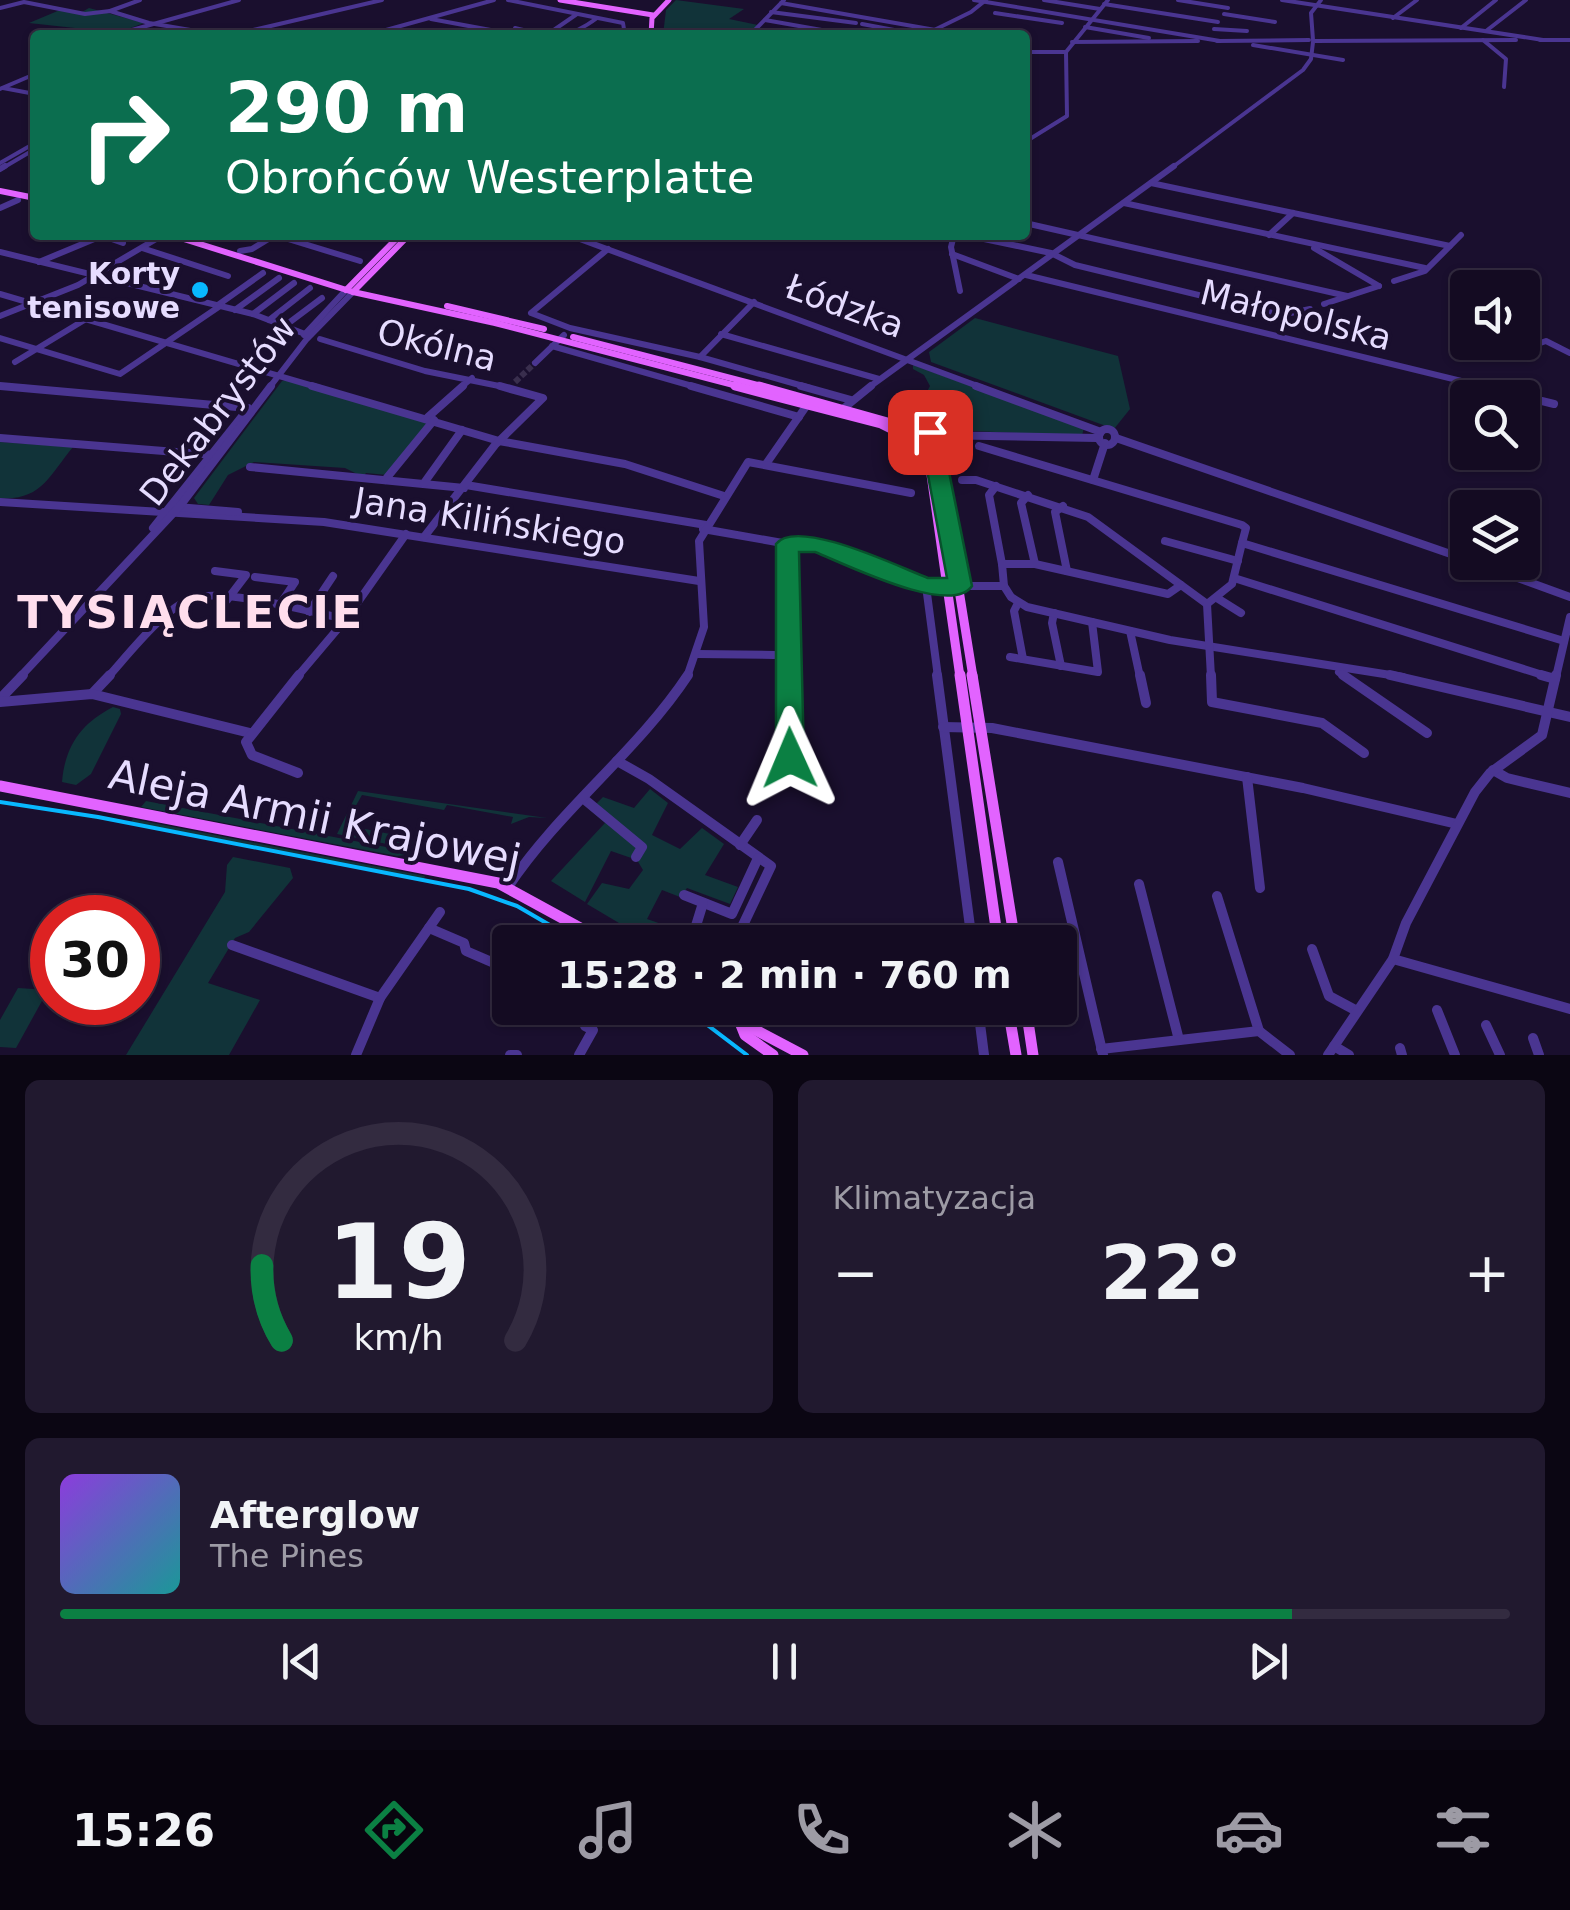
<!DOCTYPE html>
<html lang="pl">
<meta charset="utf-8">
<style>
:root{--surface:#140b22;--page:#21192f;--text:#f1f3f6;--muted:#9d9ba5;--line:#332b40;--accent:#0b8043}
body{margin:0;font-family:"DejaVu Sans",sans-serif;background:var(--page);color:var(--text);height:100vh;display:flex;flex-direction:column;font-size:38px;white-space:nowrap}
*{box-sizing:border-box;margin:0}
p{font-size:32px;color:var(--muted)}
.icon{flex:none;width:55px;height:55px;fill:none;stroke:currentColor;stroke-width:2;stroke-linecap:round;stroke-linejoin:round}
.map{position:relative;height:1055px;overflow:hidden}
.side{display:flex;flex-direction:column;gap:25px;padding:25px;background:#0b0613;flex:1}
.side>*{flex:none}
.hud{position:absolute;left:30px;top:30px;width:1000px;height:210px;border-radius:10px;box-shadow:0 2px 8px #0004,0 0 0 2px var(--line);background:#0b6e4f;color:#fff;overflow:hidden}
.controls{position:absolute;left:1450px;top:270px;display:grid;gap:20px}
.controls a{display:grid;place-items:center;width:90px;height:90px;border-radius:10px;background:var(--surface);box-shadow:0 2px 8px #0004,0 0 0 2px var(--line);font-size:50px}
.speed{position:absolute;left:30px;top:895px;display:flex;gap:20px;font-size:50px;font-weight:700;text-align:center}
.speed>*{display:grid;place-content:center;width:130px;height:130px;border-radius:50%;background:var(--surface);box-shadow:0 2px 8px #0004,0 0 0 2px var(--line);line-height:1}
.speed .limit{border:15px solid #d22;background:#fff;color:#111}
.pin{position:absolute;display:grid;place-items:center;width:85px;height:85px;color:#fff;margin:-42px;border-radius:20px;box-shadow:0 5px 15px #0006}
.me{position:absolute;width:110px;margin:-55px;rotate:359deg;stroke-linejoin:round;filter:drop-shadow(0 0 8px #0008)}
.turn{display:flex;align-items:center;gap:35px;height:210px;padding:0 30px;font-size:45px}
.turn .icon{width:130px;height:130px;stroke-width:2.5}
.turn b{display:block;font-size:70px;line-height:85px}
.big{font-size:75px;font-weight:600;line-height:1.1}
.side .card{flex:1;display:flex;flex-direction:column;justify-content:center;gap:15px;min-width:0;padding:0 35px;border-radius:15px;background:var(--page)}
.side .dial{align-items:center;gap:0}
.dial svg{height:260px;overflow:visible;fill:none;stroke:var(--line);stroke-width:7;stroke-linecap:round;text-anchor:middle}
.dial text{fill:var(--text);stroke:none}
.song{display:flex;align-items:center;gap:30px}
.cover{width:120px;height:120px;border-radius:15px;background:linear-gradient(135deg,hsl(270 70% 55%),hsl(180 70% 35%))}
.played{height:10px;border-radius:5px;background:linear-gradient(90deg,var(--accent) 85%,var(--line) 85%)}
.keys{display:flex;justify-content:space-around;direction:ltr}
.heat{display:flex;justify-content:space-between;align-items:center;font-size:55px;direction:ltr}
.side .tiles{flex:1;display:grid;gap:25px;grid-template-columns:1fr 1fr}
.card:last-child{grid-column:span 2}
.trip{position:absolute;left:492px;top:925px;width:585px;height:100px;border-radius:10px;background:var(--surface);box-shadow:0 2px 8px #0004,0 0 0 2px var(--line);font-weight:600;line-height:100px;text-align:center}
.menu{display:flex;height:160px;justify-content:space-around;align-items:center;background:#08040e;color:var(--muted)}
.menu .icon{width:70px;height:70px}
.menu .selected{color:var(--accent)}
.menu b{font-size:45px;color:var(--text)}
.map>svg:first-child{display:block}
</style>
<div class="map">
<svg width="1570" height="1055" viewBox="0 0 1570 1055">
<rect width="100%" height="100%" fill="#1a0f2e"/>
<!-- green -->
<g fill="#113339">
<polygon points="676,0 744,9 729,19 758,25 748,35 663,35 666,10"/>
<polygon points="89,8 144,23 112,35 66,35 84,29 29,23 60,10 82,12"/>
<polygon points="975,318 1118,356 1130,409 1114,429 931,362 929,352"/>
<polygon points="913,365 1084,427 1082,436 950,430 951,427 919,407 930,386 924,375 913,369"/>
<polygon points="287,380 430,420 387,475 366,473 363,477 345,468 254,462 228,475 209,505 198,504 194,498 282,381"/>
<path d="M 0,442 L 73,447 C 49,476 41,501 0,498 Z"/>
<path d="M 113,707 L 120,709 L 121,714 L 91,774 L 76,785 L 62,782 C 65,745 82,723 113,707 Z"/>
<polygon points="650,789 668,803 652,835 680,849 702,828 724,844 705,875 738,887 730,904 687,888 680,897 662,890 647,919 690,934 689,942 651,942 587,904 602,883 629,889 643,870 637,860 611,851 585,902 551,881 605,823 590,810 603,797 634,808"/>
<polygon points="358,791 547,818 529,817 511,824 513,817 447,805 444,810 362,795 345,825 425,841 423,846 407,848 337,834"/>
<polygon points="146,801 407,851 420,853 397,856 141,807"/>
<polygon points="133,819 389,869 425,876 424,879 131,822"/>
<polygon points="233,857 290,868 293,878 249,932 235,938 208,983 260,1000 229,1055 126,1055 225,892 227,865"/>
<polygon points="18,988 48,990 16,1048 0,1047 0,1020"/>
</g>
<g fill="none" stroke-linecap="round" stroke-linejoin="round">
<!-- minor-tunnel -->
<polyline stroke="#392e4d" stroke-width="6" stroke-dasharray="6 2.5" stroke-linecap="butt" points="515,382 535,363"/>
<!-- minor-far3 -->
<g stroke="#4a3591" stroke-width="4">
<polyline points="508,0 623,23 625,35"/>
<polyline points="974,0 1220,41"/>
<polyline points="1044,0 1100,9"/>
<polyline points="1178,0 1228,8"/>
<polyline points="1282,0 1543,40"/>
<polyline points="781,3 964,35"/>
<polyline points="1104,4 1218,22"/>
<polyline points="0,8 24,2 85,14 110,11 149,23 220,35"/>
<polyline points="110,11 140,0"/>
<polyline points="771,12 856,23"/>
<polyline points="995,13 1062,23"/>
<polyline points="1224,14 1275,22"/>
<polyline points="1393,18 1417,0"/>
<polyline points="431,19 512,34"/>
<polyline points="765,20 850,35"/>
<polyline points="862,24 921,35"/>
<polyline points="1085,27 1149,38"/>
<path d="M 515,28 C 552,36 565,42 597,18"/>
<polyline points="1461,28 1496,0"/>
<polyline points="1214,29 1247,31"/>
<polyline points="1486,31 1526,0"/>
<polyline points="548,34 577,14"/>
<polyline points="114,35 239,0"/>
<polyline points="232,35 382,0"/>
<polyline points="368,35 494,0"/>
<polyline points="750,35 784,0"/>
<polyline points="924,35 971,12 986,0"/>
<polyline points="1313,40 1311,13 1321,0"/>
<polyline points="1483,40 1506,59 1504,87"/>
<polyline points="1540,40 1570,40"/>
<polyline points="1217,41 1309,40"/>
<polyline points="1315,41 1516,40"/>
<polyline points="1072,42 1198,41"/>
<polyline points="1253,45 1343,60"/>
<polyline points="1025,52 1066,52"/>
<polyline points="3,88 35,94"/>
<polyline points="0,89 35,74"/>
<polyline points="1025,142 1067,116 1066,52 1108,0"/>
<polyline points="0,163 35,143"/>
<polyline points="1,169 35,149"/>
<polyline points="1170,169 1303,70 1311,59 1313,42"/>
</g>
<!-- minor-far2 -->
<g stroke="#4a3591" stroke-width="6">
<polyline points="0,169 5,166"/>
<polyline points="1151,183 1450,246"/>
<polyline points="1124,203 1425,268"/>
<polyline points="0,208 18,200"/>
<polyline points="1025,223 1347,296"/>
<polyline points="275,235 360,261"/>
<polyline points="569,235 983,388"/>
<polyline points="954,235 951,247 960,291"/>
<polyline points="965,235 1051,253 1075,265 1281,315 1310,309"/>
<polyline points="1269,235 1293,213"/>
<polyline points="103,236 123,243"/>
<polyline points="142,248 228,276"/>
<polyline points="1314,248 1379,286"/>
<polyline points="608,249 531,313 570,328 700,357 810,388"/>
<polyline points="240,251 252,249 275,235"/>
<polyline points="0,252 253,314 305,334"/>
<polyline points="952,254 1019,279"/>
<polyline points="39,262 104,235"/>
<polyline points="1026,275 1490,388"/>
<polyline points="1394,281 1425,271 1461,235"/>
<polyline points="0,294 320,388"/>
<polyline points="1324,304 1379,286"/>
<polyline points="218,305 263,273"/>
<polyline points="235,310 279,278"/>
<polyline points="253,314 294,283"/>
<polyline points="0,316 78,285 163,235"/>
<polyline points="269,320 310,288"/>
<polyline points="286,325 322,298"/>
<polyline points="721,334 879,379"/>
<polyline points="304,335 346,290"/>
<polyline points="0,338 120,374 220,306"/>
<polyline points="320,339 425,371 509,388"/>
<polyline points="552,346 699,388"/>
<polyline points="1517,351 1546,341 1570,353"/>
<polyline points="700,357 754,302"/>
<polyline points="15,362 86,319"/>
<polyline points="535,363 564,335"/>
<polyline points="0,386 27,388"/>
<polyline points="269,388 306,340 353,292"/>
<polyline points="460,388 472,378"/>
<polyline points="868,388 1174,166"/>
</g>
<!-- minor-far1 -->
<g stroke="#4a3591" stroke-width="8">
<polyline points="0,386 248,408"/>
<polyline points="312,386 499,441 625,464 724,496"/>
<polyline points="691,386 799,417"/>
<polyline points="801,386 851,400"/>
<polyline points="976,386 1101,432"/>
<polyline points="1480,386 1554,404"/>
<polyline points="844,408 871,386"/>
<polyline points="428,417 463,386"/>
<circle cx="1107" cy="437" r="8"/>
<polyline points="932,435 1097,438"/>
<polyline points="0,438 214,455"/>
<polyline points="1116,438 1468,560"/>
<polyline points="979,446 1242,525 1246,528 1242,543 1564,641"/>
<polyline points="927,447 927,430 960,433"/>
<polyline points="766,464 807,405"/>
<polyline points="250,467 464,488"/>
<polyline points="385,480 434,420"/>
<polyline points="962,480 976,480 1088,517 1207,604"/>
<polyline points="1093,480 1105,443"/>
<polyline points="424,483 462,430"/>
<polyline points="466,485 706,525"/>
<polyline points="996,486 989,495 1002,564"/>
<polyline points="1028,495 1021,503 1035,564"/>
<polyline points="0,502 324,522 699,581"/>
<polyline points="1063,506 1055,512 1067,571"/>
<polyline points="177,507 238,512"/>
<polyline points="153,528 247,410"/>
<polyline points="703,529 788,544 818,544 926,586"/>
<polyline points="424,537 495,445 543,398 500,386"/>
<polyline points="1165,541 1238,561"/>
<polyline points="788,544 789,677"/>
<polyline points="1474,562 1570,597"/>
<polyline points="215,571 246,575 227,600"/>
<polyline points="255,577 295,582 279,606"/>
<polyline points="1234,578 1549,677"/>
<polyline points="1004,586 1002,564 1035,564 1168,594 1181,585"/>
<polyline points="1217,598 1241,613"/>
<polyline points="1018,603 1014,611 1023,659"/>
<polyline points="309,612 333,576"/>
<polyline points="1054,613 1052,623 1061,666"/>
<polyline points="1130,631 1140,677"/>
<polyline points="697,654 774,655"/>
<polyline points="1010,657 1098,672 1092,622"/>
<polyline points="1339,672 1346,677"/>
<polyline points="20,677 180,506 271,386"/>
<path d="M 108,677 C 128,655 165,607 193,598 C 225,588 311,612 346,619"/>
<polyline points="297,677 346,619 406,534"/>
<polyline points="687,677 704,627 699,541 748,462 911,493"/>
<polyline points="938,677 926,586 1004,586 1011,597 1027,607 1170,640 1403,677"/>
<polyline points="1211,677 1207,604 1232,584 1242,543"/>
<polyline points="1556,677 1570,617"/>
</g>
<!-- minor -->
<g stroke="#4a3591" stroke-width="10">
<polyline points="789,675 790,759"/>
<polyline points="937,675 972,942"/>
<polyline points="1140,675 1146,703"/>
<polyline points="1211,675 1212,702 1322,723 1364,753"/>
<polyline points="1343,675 1427,733"/>
<polyline points="1390,675 1570,717"/>
<polyline points="1541,675 1555,679"/>
<polyline points="92,694 110,675"/>
<polyline points="0,699 23,675"/>
<polyline points="0,702 92,694 250,733"/>
<polyline points="943,727 992,728 1303,788 1457,824"/>
<polyline points="617,761 649,779 771,866 735,942"/>
<polyline points="1493,770 1507,778 1570,793"/>
<polyline points="298,773 252,755 246,742 299,675"/>
<polyline points="1247,777 1260,888"/>
<polyline points="584,799 642,847 636,857"/>
<polyline points="740,845 757,820"/>
<polyline points="1058,862 1103,1055"/>
<polyline points="1139,884 1179,1040"/>
<path d="M 508,887 C 559,810 637,752 688,675"/>
<polyline points="684,895 732,914 758,858"/>
<polyline points="1217,896 1259,1031"/>
<polyline points="429,928 464,943 466,951 510,970"/>
<polyline points="691,942 703,903"/>
<polyline points="232,945 380,998"/>
<polyline points="1312,949 1329,996 1357,1011"/>
<polyline points="1393,959 1570,1009"/>
<polyline points="978,1008 984,1055"/>
<polyline points="1437,1010 1455,1055"/>
<polyline points="1486,1025 1500,1055"/>
<polyline points="1533,1038 1539,1055"/>
<polyline points="1334,1046 1349,1055"/>
<polyline points="1400,1048 1402,1055"/>
<polyline points="1101,1049 1259,1031 1290,1055"/>
<polyline points="356,1055 380,998 440,912"/>
<polyline points="510,1055 517,1055"/>
<polyline points="579,1055 593,1030 585,1026"/>
<polyline points="1328,1055 1393,959 1406,923 1475,792 1490,773 1542,735 1556,675"/>
</g>
<!-- major-far3 -->
<g stroke="#e263ff" stroke-width="5">
<polyline points="560,0 653,15"/>
<polyline points="651,35 652,18 669,0"/>
</g>
<!-- major-far2 -->
<g stroke="#e263ff" stroke-width="6">
<polyline points="0,191 35,198"/>
<polyline points="171,235 353,292 495,323 745,388"/>
<polyline points="346,290 400,235"/>
<polyline points="353,292 409,235"/>
<polyline points="447,306 544,329"/>
<polyline points="573,337 769,388"/>
</g>
<!-- major-far1 -->
<g stroke="#e263ff" stroke-width="9">
<polyline points="735,386 881,424 927,447 960,677"/>
<polyline points="759,386 934,435 973,677"/>
</g>
<!-- major -->
<g stroke="#e263ff" stroke-width="11">
<polyline points="960,675 998,942"/>
<polyline points="972,675 1015,942"/>
<polyline points="0,786 498,883 606,942"/>
<polyline points="714,1008 803,1055"/>
<polyline points="1008,1008 1016,1055"/>
<polyline points="1026,1008 1033,1055"/>
<polyline points="741,1025 745,1035 773,1055"/>
</g>
<!-- tram -->
<g stroke="#08b8ff" stroke-width="4">
<polyline points="0,802 98,817 469,889 517,906 579,942"/>
<polyline points="685,1008 747,1055"/>
</g>
</g>
<!-- route -->
<path fill="#0b8043" stroke="#07532c" stroke-width="2.5" d="M 930,425 L 941,432 L 972,586 C 951,617 845,564 815,552 L 799,552 L 804,758 L 800,767 L 790,770 L 780,767 L 776,758 L 776,544 C 797,517 899,567 928,578 L 947,578 L 920,432 Z"/>
<!-- markers -->
<circle fill="#08b8ff" stroke="#1a0f2e" stroke-width="4" cx="200" cy="290" r="10"/>
<g text-anchor="middle" dominant-baseline="central" stroke-width="8" stroke-linejoin="round" paint-order="stroke">
<!-- far-poi labels -->
<g font-size="30" font-weight="bold" fill="#e6dcff" stroke="#1a0f2e" text-anchor="end">
<text x="180" y="273">Korty<tspan x="180" dy="34">tenisowe</tspan></text>
</g>
<!-- street labels -->
<g font-size="35" fill="#e6dcff" stroke="#1a0f2e">
<text transform="translate(845 306) rotate(20)">Łódzka</text>
<text transform="translate(1296 315) rotate(14)">Małopolska</text>
<text transform="translate(437 345) rotate(14)">Okólna</text>
<text transform="translate(218 411) rotate(-52)">Dekabrystów</text>
<text transform="translate(490 521) rotate(9)">Jana Kilińskiego</text>
</g>
<!-- near-street labels -->
<g font-size="42" fill="#e6dcff" stroke="#1a0f2e">
<text transform="translate(315 817) rotate(12)">Aleja Armii Krajowej</text>
</g>
<!-- district labels -->
<g font-size="45" font-weight="bold" letter-spacing="2.5" fill="#ffdeed" stroke="#1a0f2e">
<text x="191" y="612">TYSIĄCLECIE</text>
</g>
</g>
</svg>
<div class="controls">
<a><svg class="icon" aria-label="sound" viewBox="0 0 24 24"><path d="M4 9h4l5-4v14l-5-4H4zM17 9q2 3 0 6"/></svg></a>
<a><svg class="icon" aria-label="search" viewBox="0 0 24 24"><circle cx="10" cy="10" r="6"/><path d="M15 15l6 6"/></svg></a>
<a><svg class="icon" aria-label="layers" viewBox="0 0 24 24"><path d="M12 4l9 5-9 5-9-5zM3 14l9 5 9-5"/></svg></a>
</div>
<div class="speed"><div class="limit">30</div></div>
<div class="pin" style="left:930px;top:432px;background:#d93025"><svg class="icon" aria-label="arrive" viewBox="0 0 24 24"><path d="M6 21V4h12l-3 4 3 4H6"/></svg></div>
<svg class="me" style="left:790px;top:758px" viewBox="-20 -20 40 40"><path d="M0-17L14 15 0 8-14 15z" fill="#0b8043" stroke="#fff" stroke-width="4"/></svg>
<div class="trip">15:28 · 2 min · 760 m</div>
<div class="hud">
<div class="turn"><svg class="icon" aria-label="right" viewBox="0 0 24 24"><path d="M7 20v-9h11M14 6l5 5-5 5"/></svg><div><b>290 m</b>Obrońców Westerplatte</div></div>
</div>
</div>
<section class="side">
<div class="tiles">
<div class="card dial"><svg viewBox="0 0 100 80">
<path d="M14 69A42 42 0 1 1 86 69"/>
<path d="M14 69A42 42 0 0 1 8 46" stroke="#0b8043"/>
<text x="50" y="56" font-size="32" font-weight="700">19</text>
<text x="50" y="72" font-size="11">km/h</text>
</svg></div>
<div class="card"><p>Klimatyzacja</p>
<div class="heat"><a>−</a><b class="big">22°</b><a>+</a></div>
</div>
<div class="card">
<div class="song"><i class="cover"></i><div><b>Afterglow</b><p>The Pines</p></div></div>
<div class="played"></div>
<div class="keys"><svg class="icon" aria-label="previous" viewBox="0 0 24 24"><path d="M18 5L8 12l10 7zM5 5v14"/></svg><svg class="icon" aria-label="pause" viewBox="0 0 24 24"><path d="M8 5v14M16 5v14"/></svg><svg class="icon" aria-label="next" viewBox="0 0 24 24"><path d="M6 5l10 7-10 7zM19 5v14"/></svg></div>
</div>
</div>
</section>
<nav class="menu">
<b>15:26</b>
<svg class="icon selected" aria-label="directions" viewBox="0 0 24 24"><path d="M12 3l9 9-9 9-9-9zM9 14v-3h6M13 9l2 2-2 2"/></svg>
<svg class="icon" aria-label="music" viewBox="0 0 24 24"><path d="M9 18V5l10-2v13"/><circle cx="6" cy="18" r="3"/><circle cx="16" cy="16" r="3"/></svg>
<svg class="icon" aria-label="phone" viewBox="0 0 24 24"><path d="M5 4h4l2 5-3 2q2 4 5 5l2-3 5 2v4C11 20 4 13 5 4z"/></svg>
<svg class="icon" aria-label="climate" viewBox="0 0 24 24"><path d="M12 3v18M4 7l16 10M4 17L20 7"/></svg>
<svg class="icon" aria-label="car" viewBox="0 0 24 24"><path d="M5 17H2v-5l4-1 3-4h7l3 4 3 1v5h-3M9 17h6M6 11h13"/><circle cx="7" cy="17" r="2"/><circle cx="17" cy="17" r="2"/></svg>
<svg class="icon" aria-label="filters" viewBox="0 0 24 24"><path d="M4 7h16M4 17h16"/><circle cx="9" cy="7" r="2"/><circle cx="15" cy="17" r="2"/></svg>
</nav>
